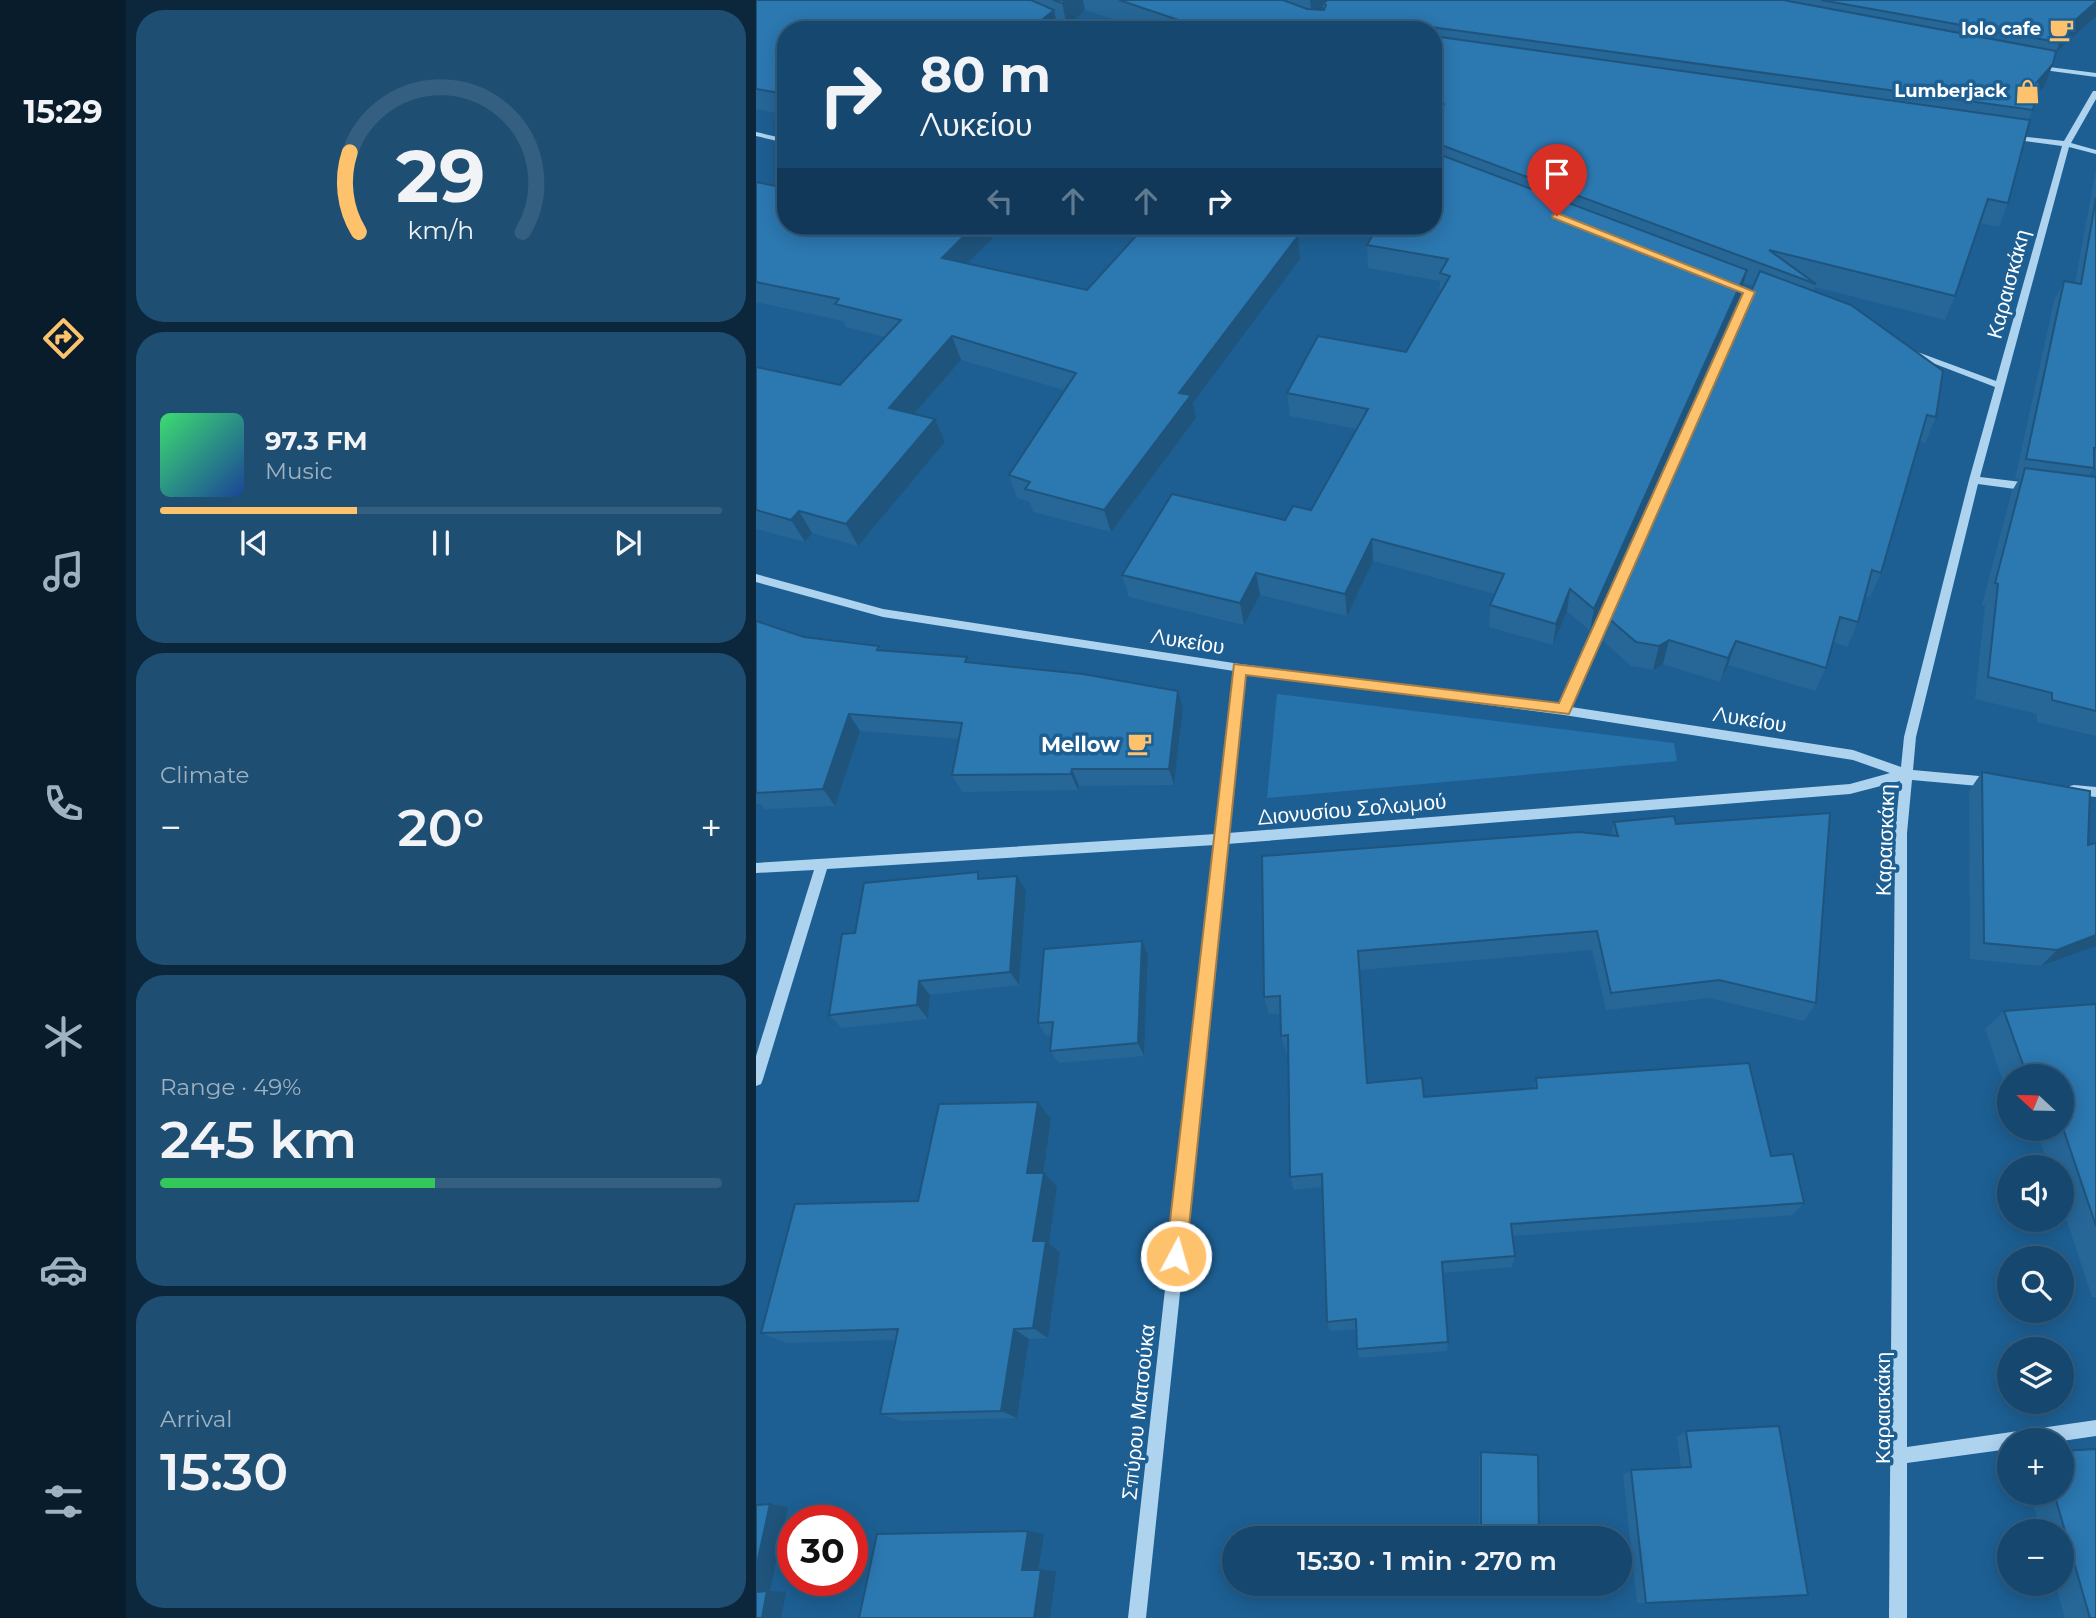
<!DOCTYPE html>
<meta charset="utf-8">
<style>
:root{--surface:#16476e;--page:#1f4e73;--text:#f1f3f6;--muted:#9eb2c2;--line:#355f81;--accent:#fec26d}
body{margin:0;font-family:Montserrat,sans-serif;background:var(--page);color:var(--text);height:100vh;display:flex;flex-direction:column;font-size:26px;white-space:nowrap}
*{box-sizing:border-box;margin:0}
p{font-size:23px;color:var(--muted)}
.icon{flex:none;width:38px;height:38px;fill:none;stroke:currentColor;stroke-width:2;stroke-linecap:round;stroke-linejoin:round}
.map{position:relative;flex:1;overflow:hidden}
.side{display:flex;flex-direction:column;gap:10px;padding:10px;background:#0c273c;width:630px}
.side>*{flex:none}
.hud{position:absolute;left:21px;top:21px;width:665px;height:214px;border-radius:28px;box-shadow:0 4px 18px #0003,0 0 0 2px var(--line);background:#16476e;color:var(--text);overflow:hidden}
.needle{width:46px;rotate:292deg}
.buttons{position:absolute;left:1241px;top:1064px;display:grid;gap:14px}
.buttons a{display:grid;place-items:center;width:77px;height:77px;border-radius:50%;background:var(--surface);box-shadow:0 4px 18px #0003,0 0 0 2px var(--line);font-size:35px}
.speed{position:absolute;left:21px;top:1505px;display:flex;gap:14px;font-size:35px;font-weight:700;text-align:center}
.speed>*{display:grid;place-content:center;width:91px;height:91px;border-radius:50%;background:var(--surface);box-shadow:0 4px 18px #0003,0 0 0 2px var(--line);line-height:1}
.speed .limit{border:10px solid #d22;background:#fff;color:#111}
.pin{position:absolute;display:grid;place-items:center;width:60px;height:60px;color:#fff;margin:-72px -30px;border-radius:50% 50% 50% 0;rotate:-45deg;box-shadow:0 0 7px #0007}
.pin .icon{rotate:45deg}
.me{position:absolute;width:77px;margin:-38px;rotate:6deg;stroke-linejoin:round;filter:drop-shadow(0 0 5px #0008)}
.turn{display:flex;align-items:center;gap:24px;height:147px;padding:0 28px;font-size:32px}
.turn .icon{width:91px;height:91px;stroke-width:2.5}
.turn b{display:block;font-size:49px;line-height:60px}
.lanes{display:flex;align-items:center;height:66px;padding:0 28px;background:#0003;justify-content:center;gap:35px;direction:ltr}
.lanes .off{opacity:.35}
.big{font-size:52px;font-weight:600;line-height:1.1}
.side .tile{flex:1;display:flex;flex-direction:column;justify-content:center;gap:10px;min-width:0;padding:0 24px;border-radius:28px;background:var(--page)}
.side .dial{align-items:center;gap:0}
.dial svg{height:182px;overflow:visible;fill:none;stroke:var(--line);stroke-width:7;stroke-linecap:round;text-anchor:middle}
.dial text{fill:var(--text);stroke:none}
.song{display:flex;align-items:center;gap:21px}
.cover{width:84px;height:84px;border-radius:10px;background:linear-gradient(135deg,hsl(140 70% 55%),hsl(220 70% 35%))}
.played{height:7px;border-radius:4px;background:linear-gradient(90deg,var(--accent) 35%,var(--line) 35%)}
.keys{display:flex;justify-content:space-around;direction:ltr}
.heat{display:flex;justify-content:space-between;align-items:center;font-size:38px;direction:ltr}
.charge{height:10px;border-radius:5px;background:linear-gradient(90deg,#34c759 49%,var(--line) 0)}
.trip{position:absolute;left:466px;top:1526px;width:410px;height:70px;border-radius:35px;background:var(--surface);box-shadow:0 4px 18px #0003,0 0 0 2px var(--line);font-weight:600;line-height:70px;text-align:center}
main{display:flex;flex:1;min-height:0}
.tab-bar{display:flex;flex-direction:column;width:126px;justify-content:space-around;align-items:center;background:#091c2c;color:var(--muted)}
.tab-bar .icon{width:49px;height:49px}
.tab-bar .active{color:var(--accent)}
.tab-bar b{font-size:32px;color:var(--text)}
.map>svg:first-child{display:block}
</style>
<main>
<nav class="tab-bar">
<b>15:29</b>
<svg class="icon active" aria-label="directions" viewBox="0 0 24 24"><path d="M12 3l9 9-9 9-9-9zM9 14v-3h6M13 9l2 2-2 2"/></svg>
<svg class="icon" aria-label="music" viewBox="0 0 24 24"><path d="M9 18V5l10-2v13"/><circle cx="6" cy="18" r="3"/><circle cx="16" cy="16" r="3"/></svg>
<svg class="icon" aria-label="phone" viewBox="0 0 24 24"><path d="M5 4h4l2 5-3 2q2 4 5 5l2-3 5 2v4C11 20 4 13 5 4z"/></svg>
<svg class="icon" aria-label="climate" viewBox="0 0 24 24"><path d="M12 3v18M4 7l16 10M4 17L20 7"/></svg>
<svg class="icon" aria-label="car" viewBox="0 0 24 24"><path d="M5 17H2v-5l4-1 3-4h7l3 4 3 1v5h-3M9 17h6M6 11h13"/><circle cx="7" cy="17" r="2"/><circle cx="17" cy="17" r="2"/></svg>
<svg class="icon" aria-label="filters" viewBox="0 0 24 24"><path d="M4 7h16M4 17h16"/><circle cx="9" cy="7" r="2"/><circle cx="15" cy="17" r="2"/></svg>
</nav>
<section class="side">
<div class="tile dial"><svg viewBox="0 0 100 80">
<path d="M14 69A42 42 0 1 1 86 69"/>
<path d="M14 69A42 42 0 0 1 10 34" stroke="#fec26d"/>
<text x="50" y="56" font-size="32" font-weight="700">29</text>
<text x="50" y="72" font-size="11">km/h</text>
</svg></div>
<div class="tile">
<div class="song"><i class="cover"></i><div><b>97.3 FM</b><p>Music</p></div></div>
<div class="played"></div>
<div class="keys"><svg class="icon" aria-label="previous" viewBox="0 0 24 24"><path d="M18 5L8 12l10 7zM5 5v14"/></svg><svg class="icon" aria-label="pause" viewBox="0 0 24 24"><path d="M8 5v14M16 5v14"/></svg><svg class="icon" aria-label="next" viewBox="0 0 24 24"><path d="M6 5l10 7-10 7zM19 5v14"/></svg></div>
</div>
<div class="tile"><p>Climate</p>
<div class="heat"><a>−</a><b class="big">20°</b><a>+</a></div>
</div>
<div class="tile"><p>Range · 49%</p><b class="big">245 km</b><div class="charge"></div></div>
<div class="tile"><p>Arrival</p><b class="big">15:30</b></div>
</section>
<div class="map">
<svg width="1340" height="1618" viewBox="0 0 1340 1618">
<rect width="100%" height="100%" fill="#1d5f93"/>
<!-- green -->
<polygon fill="#2673ac" points="521,694 918,743 921,761 511,798"/>
<g fill="none" stroke-linecap="round" stroke-linejoin="round">
<!-- minor -->
<g fill="#aed3ef" fill-rule="evenodd">
<polygon points="288,19 314,28 314,30 304,30 285,23 284,21"/>
<polygon points="1277,65 1340,73 1340,77 1280,69 1276,67"/>
<path d="M 1337,91 L 1340,91 L 1340,99 L 1315,143 L 1340,150 L 1340,154 L 1313,147 L 1224,477 L 1274,483 L 1279,487 L 1274,491 L 1222,484 L 1160,737 L 1157,770 L 1234,777 L 1238,778 L 1240,782 L 1238,786 L 1234,787 L 1156,780 L 1151,833 L 1151,1447 L 1340,1420 L 1340,1436 L 1306,1441 L 1253,1440 L 1253,1449 L 1151,1463 L 1151,1618 L 1133,1618 L 1139,833 L 1144,781 L 1094,794 L 471,844 L 390,1618 L 372,1618 L 459,845 L 71,869 L 7,1079 L 5,1084 L 0,1086 L 0,1056 L 58,870 L 0,873 L 0,863 L 460,834 L 478,671 L 127,617 L 0,582 L 0,574 L 127,609 L 484,664 L 804,705 L 989,292 L 993,289 L 997,292 L 815,707 L 1097,750 L 1145,767 L 1148,737 L 1213,480 L 1239,387 L 1148,352 L 1153,349 L 1156,350 L 1240,381 L 1306,146 L 1253,139 L 1249,137 L 1253,135 L 1308,141 ZM 489,673 L 808,715 L 1097,760 L 1134,773 L 1094,784 L 472,833 Z"/>
<polygon points="0,132 30,139 30,143 0,136"/>
<polygon points="1318,785 1340,787 1340,797 1314,794 1312,790 1314,786"/>
</g>
</g>
<!-- wall -->
<g fill="#266798">
<polygon points="0,0 1340,0 1299,52 1288,87 1281,94 1273,119 1252,203 1243,227 1224,223 1199,296 1189,320 1059,287 1058,291 1180,417 1169,443 1163,441 1125,573 1114,597 1109,596 1102,622 1091,647 1077,642 1070,668 1059,691 972,665 964,682 907,664 897,670 875,666 847,641 851,617 997,286 988,283 985,293 834,631 811,611 797,645 733,627 734,605 739,594 617,561 591,616 504,595 488,625 373,597 366,575 529,520 555,510 601,429 534,416 531,393 650,352 683,294 684,281 612,268 611,245 677,226 677,123 678,121 677,120 677,30 389,30 329,10 311,26 301,22 302,30 30,30 30,115 0,109"/>
<polygon points="1340,169 1340,468 1338,468 1333,476 1340,514 1340,736 1281,722 1281,714 1219,699 1229,606 1226,605 1256,491 1263,479 1259,479 1298,301 1308,281 1319,283"/>
<polygon points="0,182 30,226 248,226 211,264 331,290 448,236 542,236 544,259 437,403 440,418 355,532 277,512 274,502 261,498 253,475 308,390 205,360 158,414 179,419 189,442 102,546 56,533 49,542 0,529 0,367 84,385 129,337 90,327 87,321 0,302"/>
<polygon points="0,621 48,637 123,646 125,650 422,691 427,708 418,785 323,786 322,790 206,792 196,775 203,739 104,731 79,806 9,809 5,804 0,804"/>
<polygon points="1226,772 1332,845 1340,843 1340,946 1285,966 1214,959 1213,791"/>
<polygon points="858,822 920,824 1060,1003 1048,1021 954,998 850,1010 836,950 604,970 612,1083 668,1097 777,1089 780,1078 1015,1156 1048,1203 1036,1215 757,1236 759,1256 756,1267 687,1273 692,1342 691,1351 603,1358 601,1349 600,1329 574,1331 571,1322 566,1187 538,1190 534,1177 532,1052 530,1052 525,1036 525,1014 513,1014 508,997 506,856 855,835"/>
<polygon points="227,879 270,891 263,985 174,995 172,1019 86,1028 73,1015 99,933"/>
<polygon points="392,955 388,1056 303,1063 294,1051 296,1035 290,1036 282,1023"/>
<polygon points="1340,1004 1340,1297 1336,1297 1306,1206 1306,1167 1293,1167 1280,1129 1306,1129 1306,1076 1253,1076 1253,1099 1229,1029 1248,1011"/>
<polygon points="282,1102 295,1119 287,1173 301,1187 293,1243 304,1253 292,1338 273,1339 261,1418 145,1421 124,1414 140,1340 30,1343 5,1333 162,1201"/>
<polygon points="1023,1426 890,1603 881,1603 867,1475 875,1470 925,1467 921,1437 930,1431"/>
<polygon points="725,1452 783,1538 723,1538 723,1456"/>
<polygon points="1274,1493 1306,1493 1340,1618 1309,1618 1299,1584 1306,1584 1306,1531 1285,1531"/>
</g>
<!-- shaded-wall -->
<g fill="#1f547c">
<polygon points="310,0 327,0 329,10 311,26 306,3"/>
<polygon points="554,0 589,0 570,5 567,3 567,14 556,21"/>
<polygon points="1340,2 1340,16 1300,52 1309,29"/>
<polygon points="298,10 302,30 274,30"/>
<polygon points="1297,64 1288,87 1272,104 1281,82"/>
<polygon points="218,226 248,226 194,282 186,258"/>
<polygon points="542,236 544,259 437,403 440,418 355,532 348,510 423,393"/>
<polygon points="991,270 985,293 834,631 838,609"/>
<polygon points="196,336 205,360 143,431 133,408"/>
<polygon points="179,419 189,442 102,546 90,524"/>
<polygon points="43,511 56,533 49,542 35,520"/>
<polygon points="616,539 617,561 591,616 589,594"/>
<polygon points="500,573 504,595 488,625 484,603"/>
<polygon points="814,589 811,611 797,645 800,624"/>
<polygon points="913,640 907,664 897,670 903,646"/>
<polygon points="980,641 972,665 964,682 972,658"/>
<polygon points="422,691 427,708 418,785 413,769"/>
<polygon points="93,714 104,731 79,806 67,789"/>
<polygon points="316,769 323,786 322,790 315,774"/>
<polygon points="261,876 270,891 263,985 254,972"/>
<polygon points="1340,935 1340,946 1285,966 1301,950"/>
<polygon points="386,941 392,955 388,1056 382,1043"/>
<polygon points="602,951 604,970 613,1098 611,1083"/>
<polygon points="163,981 174,995 172,1019 161,1005"/>
<polygon points="282,1102 295,1119 285,1188 271,1173"/>
<polygon points="288,1173 301,1187 293,1243 304,1253 292,1338 277,1328 277,1241"/>
<polygon points="258,1329 273,1339 261,1418 245,1411"/>
<polygon points="14,1504 32,1507 14,1591 30,1592 25,1618 6,1618 0,1592 0,1568"/>
<polygon points="272,1531 288,1534 282,1571 266,1570"/>
<polygon points="285,1570 300,1571 294,1618 278,1618"/>
</g>
<!-- building -->
<g fill="#2c78b1" stroke="#1f547c" stroke-width="2">
<polygon points="0,0 275,0 298,10 274,30 30,30 30,94 0,89"/>
<polygon points="297,0 310,0 306,3"/>
<polygon points="363,0 527,0 551,9 568,10 570,5 567,3 572,0 1027,0 1300,51 1297,64 1281,82 1284,81 1277,110 675,27 676,30 452,30"/>
<polygon points="1065,0 1340,0 1340,2 1309,29 1304,28 1301,42"/>
<polygon points="677,36 1274,120 1252,203 1232,199 1199,296 1013,250 1060,284 677,142 677,123 688,104 677,97"/>
<polygon points="677,152 991,270 838,609 814,589 800,624 734,605 748,574 616,539 589,594 500,573 484,603 366,575 416,494 529,520 537,506 555,510 612,409 531,393 562,336 650,352 694,276 684,273 692,259 611,245 622,226 677,226"/>
<polygon points="0,182 30,188 30,226 218,226 186,258 331,290 389,226 448,236 456,226 502,226 542,236 423,393 435,395 348,510 269,489 274,482 253,475 320,373 196,336 133,408 179,419 90,524 43,511 35,520 0,510 0,367 84,385 145,320 79,304 83,299 0,282"/>
<polygon points="1340,198 1340,448 1338,448 1338,468 1270,459 1308,281 1325,284"/>
<polygon points="1004,271 1095,305 1187,371 1180,417 1171,415 1125,573 1116,570 1102,622 1084,617 1070,668 980,641 972,658 913,640 903,646 880,642 851,617"/>
<polygon points="1269,468 1340,477 1340,711 1296,700 1296,693 1232,677 1242,584 1239,583"/>
<polygon points="0,621 48,637 123,646 121,650 211,657 209,662 327,674 422,691 413,769 316,769 315,774 196,775 206,723 93,714 67,789 0,793"/>
<polygon points="1226,772 1334,791 1332,845 1340,843 1340,935 1301,950 1228,943"/>
<polygon points="1074,813 1060,1003 963,980 855,993 841,931 602,951 611,1083 666,1078 668,1097 781,1088 780,1078 993,1063 1015,1156 1037,1154 1048,1203 755,1224 759,1256 686,1262 692,1342 601,1349 600,1319 571,1322 566,1174 534,1177 532,1035 525,1036 524,996 508,997 506,856 823,832 862,836 858,822 918,816 920,824"/>
<polygon points="222,872 222,879 261,876 254,972 163,981 161,1005 73,1015 86,934 99,933 108,883"/>
<polygon points="386,941 382,1043 294,1051 297,1022 282,1023 288,949"/>
<polygon points="1340,1004 1340,1226 1306,1125 1306,1076 1271,1076 1248,1011"/>
<polygon points="282,1102 271,1173 288,1173 277,1241 290,1241 277,1328 258,1329 245,1411 124,1414 142,1329 5,1333 39,1204 162,1201 183,1104"/>
<polygon points="1023,1426 1052,1595 890,1603 875,1470 935,1467 930,1431"/>
<polygon points="1340,1449 1340,1618 1334,1618 1298,1493 1306,1493 1306,1451"/>
<polygon points="725,1452 782,1455 783,1538 725,1538"/>
<polygon points="14,1504 0,1568 0,1505"/>
<polygon points="272,1531 266,1570 285,1570 278,1618 103,1618 121,1534"/>
<polygon points="11,1591 6,1618 0,1618 0,1592"/>
</g>
<!-- route -->
<polygon fill="#fec26d" stroke="#a57e47" stroke-width="2" points="801,213 999,292 813,714 490,675 430,1256 427,1263 420,1266 413,1263 410,1256 478,664 803,703 987,293 797,218 796,216"/>
<!-- icons -->
<defs>
<symbol id="cafe-bare" viewBox="-9 -9 18 18"><path d="M-5.5-4.5H6V0H3Q3 3.5 0 3.5H-2.5Q-5.5 3.5-5.5 0ZM3-3.2v2h1.7v-2ZM-6 4.5H4V6H-6Z" fill="#fec26d" stroke="#1d5f93" stroke-width="2.5" paint-order="stroke"/></symbol>
<symbol id="shop-bare" viewBox="-9 -9 18 18"><path d="M-5-2.5h2.3a2.7 3.5 0 0 1 5.4 0H5L5.5 6h-11ZM-1.5-2.5h3a1.5 2.3 0 0 0-3 0Z" fill="#fec26d" stroke="#1d5f93" stroke-width="2.5" paint-order="stroke"/></symbol>
</defs>
<g fill-rule="evenodd">
<use href="#cafe-bare" x="1288" y="12" width="35" height="35"/>
<use href="#shop-bare" x="1254" y="74" width="35" height="35"/>
<use href="#cafe-bare" x="366" y="726" width="35" height="35"/>
</g>
<g text-anchor="middle" dominant-baseline="central" stroke-width="7" stroke-linejoin="round" paint-order="stroke">
<!-- far-poi labels -->
<g font-size="18" font-weight="bold" fill="#fff" stroke="#1d5f93" text-anchor="end">
<text x="1285" y="29">Iolo cafe</text>
<text x="1251" y="91">Lumberjack</text>
</g>
<!-- street labels -->
<g font-size="21" fill="#fff" stroke="#1d5f93">
<text transform="translate(1252 284) rotate(-75)">Καραισκάκη</text>
<text transform="translate(432 641) rotate(9)">Λυκείου</text>
<text transform="translate(994 719) rotate(9)">Λυκείου</text>
<text transform="translate(596 809) rotate(-5)">Διονυσίου Σολωμού</text>
<text transform="translate(1129 840) rotate(-88)">Καραισκάκη</text>
<text transform="translate(1126 1408) rotate(-90)">Καραισκάκη</text>
<text transform="translate(382 1412) rotate(-84)">Σπύρου Ματσούκα</text>
</g>
<!-- poi labels -->
<g font-size="21" font-weight="bold" fill="#fff" stroke="#1d5f93" text-anchor="end">
<text x="364" y="744">Mellow</text>
</g>
</g>
</svg>
<div class="buttons">
<a><svg class="needle" viewBox="-14 -14 28 28"><path d="M0-13l5 13h-10z" fill="#e53935"/><path d="M0 13l5-13h-10z" fill="#9eb2c2"/></svg></a>
<a><svg class="icon" aria-label="sound" viewBox="0 0 24 24"><path d="M4 9h4l5-4v14l-5-4H4zM17 9q2 3 0 6"/></svg></a>
<a><svg class="icon" aria-label="search" viewBox="0 0 24 24"><circle cx="10" cy="10" r="6"/><path d="M15 15l6 6"/></svg></a>
<a><svg class="icon" aria-label="layers" viewBox="0 0 24 24"><path d="M12 4l9 5-9 5-9-5zM3 14l9 5 9-5"/></svg></a>
<a>+</a>
<a>−</a>
</div>
<div class="speed"><div class="limit">30</div></div>
<div class="pin" style="left:801px;top:216px;background:#d93025"><svg class="icon" aria-label="arrive" viewBox="0 0 24 24"><path d="M6 21V4h12l-3 4 3 4H6"/></svg></div>
<svg class="me" style="left:420px;top:1256px" viewBox="-20 -20 40 40"><circle r="17" fill="#fec26d" stroke="#fff" stroke-width="3"/><path d="M0-11L8 9 0 5-8 9z" fill="#fff"/></svg>
<div class="trip">15:30 · 1 min · 270 m</div>
<div class="hud">
<div class="turn"><svg class="icon" aria-label="right" viewBox="0 0 24 24"><path d="M7 20v-9h11M14 6l5 5-5 5"/></svg><div><b>80 m</b>Λυκείου</div></div>
<div class="lanes"><svg class="icon off" aria-label="left" viewBox="0 0 24 24"><path d="M17 20v-9H6M10 6l-5 5 5 5"/></svg><svg class="icon off" aria-label="ahead" viewBox="0 0 24 24"><path d="M12 20V5M6 11l6-6 6 6"/></svg><svg class="icon off" aria-label="ahead" viewBox="0 0 24 24"><path d="M12 20V5M6 11l6-6 6 6"/></svg><svg class="icon" aria-label="right" viewBox="0 0 24 24"><path d="M7 20v-9h11M14 6l5 5-5 5"/></svg></div>
</div>
</div>
</main>
